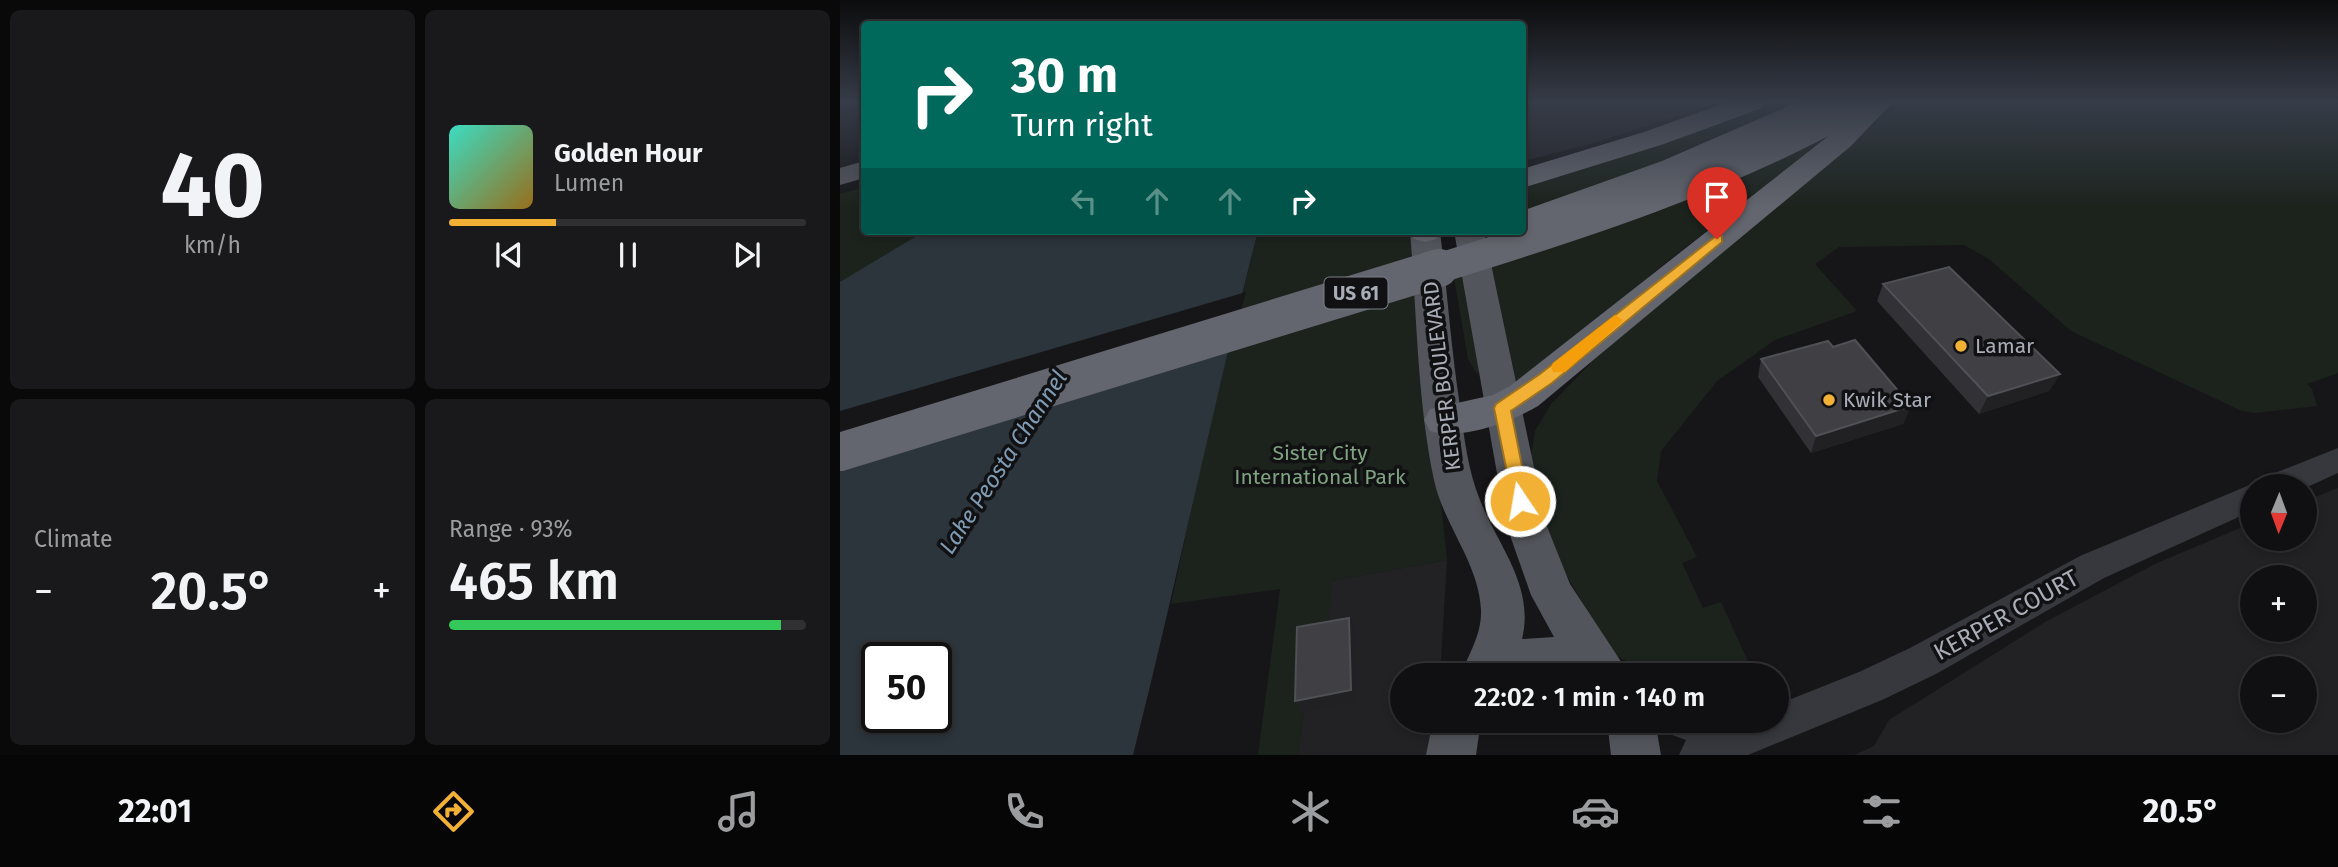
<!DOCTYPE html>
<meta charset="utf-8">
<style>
:root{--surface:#101012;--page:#19191b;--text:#f1f3f6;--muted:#9c9d9f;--line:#303032;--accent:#f2b134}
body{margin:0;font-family:"Fira Sans",sans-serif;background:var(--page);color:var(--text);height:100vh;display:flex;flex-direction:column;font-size:26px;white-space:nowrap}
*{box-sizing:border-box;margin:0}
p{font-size:23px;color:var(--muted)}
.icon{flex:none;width:38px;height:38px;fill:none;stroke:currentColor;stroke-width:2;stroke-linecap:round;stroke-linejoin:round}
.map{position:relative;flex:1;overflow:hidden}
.drawer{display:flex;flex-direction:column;gap:10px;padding:10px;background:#09090a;width:840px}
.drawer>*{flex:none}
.hud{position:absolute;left:21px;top:21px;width:665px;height:214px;border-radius:7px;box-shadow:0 4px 10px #0003,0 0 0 2px var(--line);background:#00695c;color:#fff;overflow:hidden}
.needle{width:46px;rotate:181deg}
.fabs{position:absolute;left:1400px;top:474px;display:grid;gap:14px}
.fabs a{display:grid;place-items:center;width:77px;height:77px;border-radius:50%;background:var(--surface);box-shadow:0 4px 10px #0003,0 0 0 2px var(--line);font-size:35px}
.speed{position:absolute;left:21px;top:642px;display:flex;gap:14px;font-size:35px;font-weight:700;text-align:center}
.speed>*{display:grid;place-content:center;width:91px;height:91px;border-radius:50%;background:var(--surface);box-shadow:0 4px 10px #0003,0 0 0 2px var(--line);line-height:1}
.speed .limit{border:4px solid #111;border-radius:10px;background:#fff;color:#111}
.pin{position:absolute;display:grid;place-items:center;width:60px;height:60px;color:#fff;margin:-72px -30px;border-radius:50% 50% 50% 0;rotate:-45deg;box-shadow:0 0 7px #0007}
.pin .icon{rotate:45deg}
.me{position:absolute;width:77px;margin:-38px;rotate:348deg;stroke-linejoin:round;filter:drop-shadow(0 0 5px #0008)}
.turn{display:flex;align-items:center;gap:24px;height:147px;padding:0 35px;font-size:32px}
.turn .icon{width:91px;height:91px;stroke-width:2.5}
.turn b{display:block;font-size:49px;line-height:60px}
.lanes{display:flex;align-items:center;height:66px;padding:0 35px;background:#0003;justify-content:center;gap:35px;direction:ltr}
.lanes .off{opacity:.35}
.big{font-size:52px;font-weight:600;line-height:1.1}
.drawer .card{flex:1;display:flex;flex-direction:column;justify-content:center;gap:10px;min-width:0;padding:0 24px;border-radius:10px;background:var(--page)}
.drawer .dial{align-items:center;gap:0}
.dial b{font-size:91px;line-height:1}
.song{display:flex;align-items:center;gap:21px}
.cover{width:84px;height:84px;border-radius:10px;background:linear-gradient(135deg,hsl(170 70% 55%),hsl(40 70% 35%))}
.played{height:7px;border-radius:4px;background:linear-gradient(90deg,var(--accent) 30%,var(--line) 30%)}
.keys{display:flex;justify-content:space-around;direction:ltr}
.heat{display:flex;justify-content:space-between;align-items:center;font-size:38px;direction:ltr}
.charge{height:10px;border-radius:5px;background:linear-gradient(90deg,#34c759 93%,var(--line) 0)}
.drawer .tiles{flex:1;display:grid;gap:10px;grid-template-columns:repeat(2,1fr)}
.trip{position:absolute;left:550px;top:663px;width:399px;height:70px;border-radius:35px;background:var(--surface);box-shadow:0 4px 10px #0003,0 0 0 2px var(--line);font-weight:600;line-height:70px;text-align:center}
.menu{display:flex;height:112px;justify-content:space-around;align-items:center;background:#060607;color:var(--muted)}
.menu .icon{width:49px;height:49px}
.menu .active{color:var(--accent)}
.menu b{font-size:32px;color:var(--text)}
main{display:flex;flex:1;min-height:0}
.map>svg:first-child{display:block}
</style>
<main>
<section class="drawer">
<div class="tiles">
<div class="card dial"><b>40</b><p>km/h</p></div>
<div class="card">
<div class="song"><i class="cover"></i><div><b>Golden Hour</b><p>Lumen</p></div></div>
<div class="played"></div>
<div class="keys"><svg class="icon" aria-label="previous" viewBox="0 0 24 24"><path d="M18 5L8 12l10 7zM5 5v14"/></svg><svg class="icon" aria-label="pause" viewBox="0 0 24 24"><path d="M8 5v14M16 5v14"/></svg><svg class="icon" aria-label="next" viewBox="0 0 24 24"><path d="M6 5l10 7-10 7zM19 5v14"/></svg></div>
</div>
<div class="card"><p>Climate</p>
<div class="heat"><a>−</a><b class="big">20.5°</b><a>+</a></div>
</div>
<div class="card"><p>Range · 93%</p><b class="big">465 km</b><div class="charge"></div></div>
</div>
</section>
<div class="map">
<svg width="1498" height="755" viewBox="0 0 1498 755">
<rect width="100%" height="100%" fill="#161618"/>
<!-- built -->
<g fill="#222225" fill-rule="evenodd">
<polygon points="682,102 880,102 747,145 683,161"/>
<path d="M 1498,488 L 1498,755 L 1014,755 L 1034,746 L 1049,720 L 1205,622 L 1317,563 L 1412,523 L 1412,539 L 1465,539 L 1465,501 ZM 1412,578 L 1465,578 L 1465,630 L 1412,630 ZM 1412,668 L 1465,668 L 1465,721 L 1412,721 Z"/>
<polygon points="607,560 600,675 562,676 562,721 597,721 595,755 458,755 474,640 487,637 491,581"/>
</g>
<!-- green -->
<g fill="#1c231d">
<path d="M 929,102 L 957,102 C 870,148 775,179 683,211 L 682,188 L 866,126 Z"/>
<polygon points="1063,102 1498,102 1498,373 1467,384 1472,389 1477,406 1415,413 1402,411 1231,331 1149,259 1124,245 999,247 975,264 1017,311 935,340 877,381 821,451 817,481 857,557 842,563 863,608 881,602 907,659 907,675 811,675 772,653 706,540 691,456 695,431 711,404 788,325"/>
<polygon points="1008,122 829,260 686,377 676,381 671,376 648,266"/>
<polygon points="24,187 24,231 86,231 0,288 0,194"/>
<polygon points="418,231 572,231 607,560 492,581 487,638 474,640 458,755 418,755 440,589 331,604 364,450"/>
<polygon points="627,273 639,370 637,374 628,359 614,277"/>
</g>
<!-- water -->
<path fill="#2c353c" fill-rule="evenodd" d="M 85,231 L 418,231 C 373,405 337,581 293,755 L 0,755 L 0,282 ZM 37,658 L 96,658 L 96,718 L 37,718 Z"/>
<!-- pier -->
<polygon fill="#161618" points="406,292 392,344 0,465 0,411"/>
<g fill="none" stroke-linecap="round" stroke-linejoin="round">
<!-- minor -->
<g fill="#37383d" fill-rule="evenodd">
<polygon points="1498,448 1498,473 1465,488 1420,486 1425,477"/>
<polygon points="1412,484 1420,486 1412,486 1412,511 1264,578 1096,674 1042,700 908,755 839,755 846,740 832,735 827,721 936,721 936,705 1019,672 1070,648 1240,556"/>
</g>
<!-- major -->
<g fill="#53555c" fill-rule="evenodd">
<polygon points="24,161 24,178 0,185 0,168"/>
<path d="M 570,231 L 600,231 C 607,289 611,348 620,406 C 624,437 628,471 640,500 C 658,546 695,586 682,639 L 714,637 L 691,595 L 666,524 L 614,231 L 644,231 L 706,524 L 730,584 L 780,660 L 786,676 L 620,676 C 629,654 642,634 641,610 C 639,563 604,526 594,480 C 577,399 577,314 570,231 Z"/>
<polygon points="593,721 641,721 636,755 586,755"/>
<polygon points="767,721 815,721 821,755 771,755"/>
</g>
<!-- highway -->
<g fill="#63666e" fill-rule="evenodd">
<polygon points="888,102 926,102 922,108 824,144 682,188 682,169 804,132"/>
<path d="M 958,102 L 992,102 C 978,123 712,230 680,231 L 682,231 L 682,211 L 822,161 Z"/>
<path d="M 1025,102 L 1053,102 L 1011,146 L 698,406 C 671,422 620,441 590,431 L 584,420 L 590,409 L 653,395 L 670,386 L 991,134 Z"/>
<polygon points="602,231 596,239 585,242 574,239 569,232"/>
</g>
<!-- highway-bridge-far1 -->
<path stroke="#63666e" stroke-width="30" d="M 593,270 C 739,225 886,178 1020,102"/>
<!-- highway-bridge -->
<polyline stroke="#63666e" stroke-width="38" points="0,452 599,268"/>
</g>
<!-- wall -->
<g fill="#323236">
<polygon points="1043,284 1220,374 1209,391 1139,414 1037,301"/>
<polygon points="993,347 1071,406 1063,424 971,453 918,377 921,359"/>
</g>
<!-- shaded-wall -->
<g fill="#212124">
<polygon points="1220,374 1209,391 1139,414 1148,396"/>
<polygon points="1071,406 1063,424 971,453 976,436"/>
<polygon points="509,618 515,630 516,701 462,712 455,701"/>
</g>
<!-- building -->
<g fill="#3f3f44" stroke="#4f5156" stroke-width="2">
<polygon points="1109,267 1220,374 1148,396 1043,284"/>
<polygon points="1015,340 1071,406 976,436 921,359 988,341 993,347"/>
<polygon points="509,618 511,690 455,701 457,627"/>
</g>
<!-- sky -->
<linearGradient id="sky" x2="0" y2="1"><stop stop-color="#0c0c0d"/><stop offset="0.49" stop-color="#363c48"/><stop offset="1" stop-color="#363c48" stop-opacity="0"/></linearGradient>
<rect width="1498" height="208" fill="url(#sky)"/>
<!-- route -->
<polygon fill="#f2b134" stroke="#9d7322" stroke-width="2" points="877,235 882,236 882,242 712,383 671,411 689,501 687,507 680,509 674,507 654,408 656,404 700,374"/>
<!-- slow -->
<polygon fill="#f59e0b" points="775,315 783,320 781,323 725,372 713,372 711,367 713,363"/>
<!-- markers -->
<g fill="#f2b134" stroke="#111113" stroke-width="2.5">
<circle cx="1121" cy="346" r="7"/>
<circle cx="989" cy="400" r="7"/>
</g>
<g text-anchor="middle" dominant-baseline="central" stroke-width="7" stroke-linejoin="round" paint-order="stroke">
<!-- shield labels -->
<rect fill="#111113" stroke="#7b7e86" stroke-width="2" x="484.5" y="277.5" width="63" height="31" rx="5"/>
<g font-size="19" font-weight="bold" fill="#a8adb8">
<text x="516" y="293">US 61</text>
</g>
<!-- poi labels -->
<g font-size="21" fill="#a8adb8" stroke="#111113" text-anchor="start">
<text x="1135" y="346">Lamar</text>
<text x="1003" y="400">Kwik Star</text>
</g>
<!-- street labels -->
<g font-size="21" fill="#a8adb8" stroke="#111113">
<text transform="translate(602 376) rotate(-97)">KERPER BOULEVARD</text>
</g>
<!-- park labels -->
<g font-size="21" fill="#7fa381" stroke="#111113">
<text x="480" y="453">Sister City<tspan x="480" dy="24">International Park</tspan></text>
</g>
<!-- water labels -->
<g font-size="23" font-style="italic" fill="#7f9bb3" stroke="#111113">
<text transform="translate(163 462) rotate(-57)">Lake Peosta Channel</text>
</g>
<!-- near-street labels -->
<g font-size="24" fill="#a8adb8" stroke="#111113">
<text transform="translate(1166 615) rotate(-29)">KERPER COURT</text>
</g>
</g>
</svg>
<div class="fabs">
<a><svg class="needle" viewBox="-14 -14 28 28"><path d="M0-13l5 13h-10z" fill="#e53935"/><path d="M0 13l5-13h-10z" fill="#9c9d9f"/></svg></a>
<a>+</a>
<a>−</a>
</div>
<div class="speed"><div class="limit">50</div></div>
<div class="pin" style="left:877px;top:239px;background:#d93025"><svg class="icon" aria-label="arrive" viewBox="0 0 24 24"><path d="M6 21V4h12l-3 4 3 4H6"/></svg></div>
<svg class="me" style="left:680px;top:501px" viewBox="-20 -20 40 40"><circle r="17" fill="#f2b134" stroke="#fff" stroke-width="3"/><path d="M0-11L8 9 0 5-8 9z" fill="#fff"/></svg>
<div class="trip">22:02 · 1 min · 140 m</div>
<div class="hud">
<div class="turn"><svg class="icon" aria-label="right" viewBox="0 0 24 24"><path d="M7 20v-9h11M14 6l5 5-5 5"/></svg><div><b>30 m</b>Turn right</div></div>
<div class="lanes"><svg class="icon off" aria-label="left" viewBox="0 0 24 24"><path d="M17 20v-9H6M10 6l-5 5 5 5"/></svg><svg class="icon off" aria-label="ahead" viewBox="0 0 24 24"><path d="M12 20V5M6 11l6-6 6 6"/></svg><svg class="icon off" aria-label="ahead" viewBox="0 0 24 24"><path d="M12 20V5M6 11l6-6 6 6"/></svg><svg class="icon" aria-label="right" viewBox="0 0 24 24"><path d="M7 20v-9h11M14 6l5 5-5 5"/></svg></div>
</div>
</div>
</main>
<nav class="menu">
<b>22:01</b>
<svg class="icon active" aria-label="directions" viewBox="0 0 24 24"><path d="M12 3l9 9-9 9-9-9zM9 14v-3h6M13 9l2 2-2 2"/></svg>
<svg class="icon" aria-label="music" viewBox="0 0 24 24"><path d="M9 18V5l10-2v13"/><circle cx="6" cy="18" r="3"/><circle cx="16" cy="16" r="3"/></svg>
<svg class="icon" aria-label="phone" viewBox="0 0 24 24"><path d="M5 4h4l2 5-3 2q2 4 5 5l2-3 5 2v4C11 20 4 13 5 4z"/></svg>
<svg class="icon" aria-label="climate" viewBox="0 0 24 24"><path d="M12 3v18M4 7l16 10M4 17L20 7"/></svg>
<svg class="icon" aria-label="car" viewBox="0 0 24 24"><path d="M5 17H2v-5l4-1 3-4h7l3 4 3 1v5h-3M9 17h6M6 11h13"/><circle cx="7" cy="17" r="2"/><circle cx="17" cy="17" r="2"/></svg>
<svg class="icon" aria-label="filters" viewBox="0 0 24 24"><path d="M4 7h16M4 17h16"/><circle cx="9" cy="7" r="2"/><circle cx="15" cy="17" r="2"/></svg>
<b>20.5°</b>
</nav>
